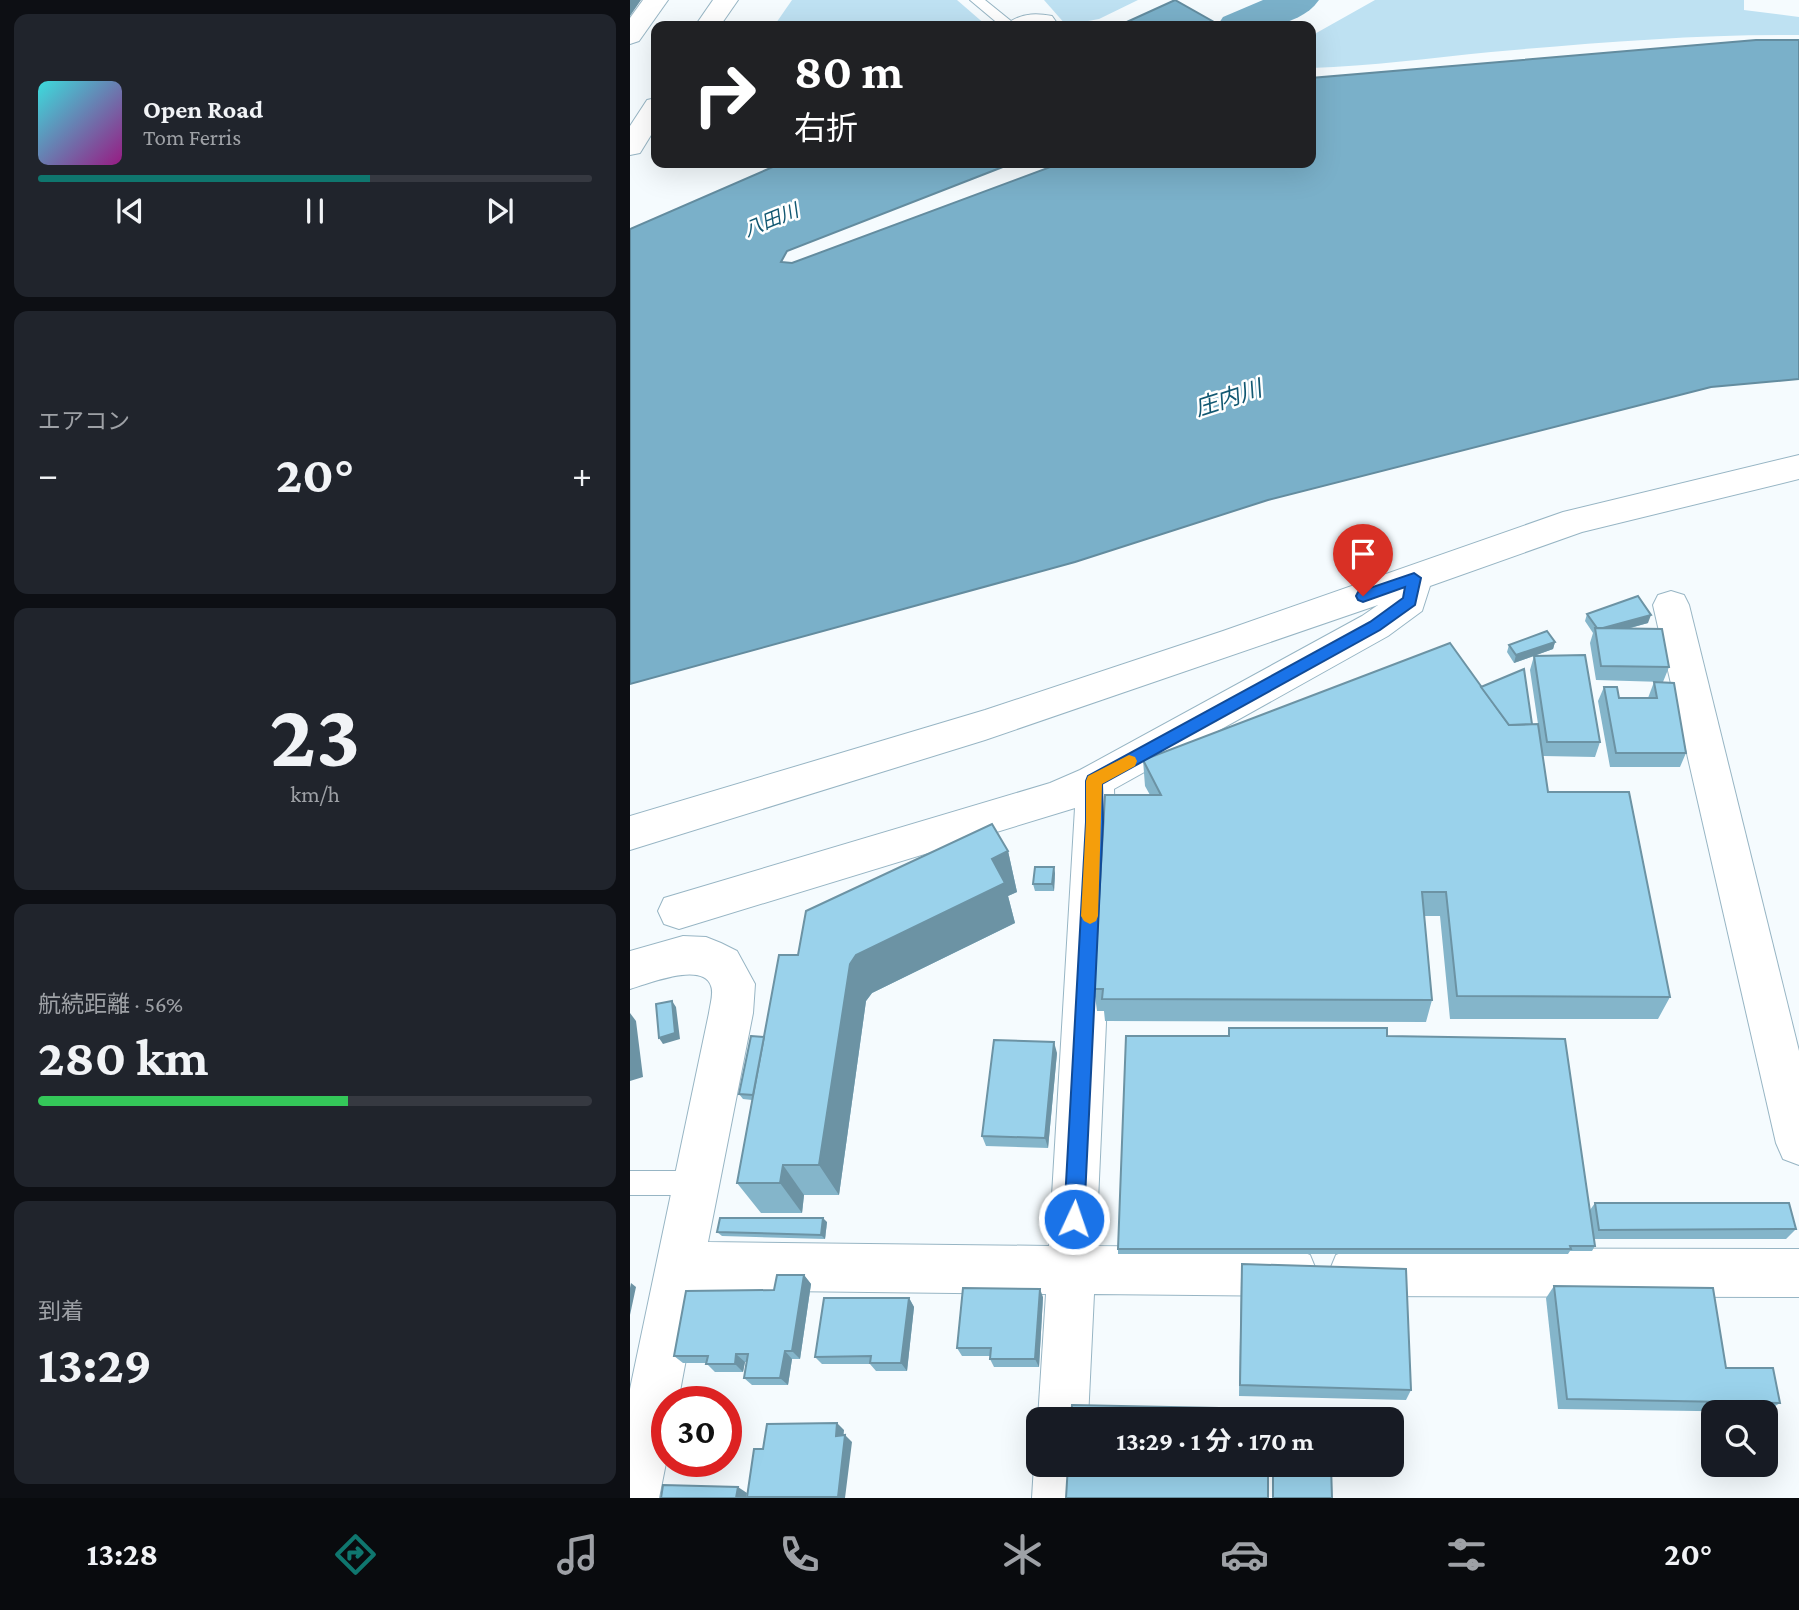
<!DOCTYPE html>
<html lang="ja">
<meta charset="utf-8">
<style>
:root{--surface:#171b24;--page:#20242c;--text:#f1f3f6;--muted:#9ea1a6;--line:#363941;--accent:#0f766e}
body{margin:0;font-family:"Crimson Pro","Noto Sans JP",serif;background:var(--page);color:var(--text);height:100vh;display:flex;flex-direction:column;font-size:26px;white-space:nowrap}
*{box-sizing:border-box;margin:0}
p{font-size:23px;color:var(--muted)}
.icon{flex:none;width:38px;height:38px;fill:none;stroke:currentColor;stroke-width:2;stroke-linecap:round;stroke-linejoin:round}
.map{position:relative;flex:1;overflow:hidden}
.details{display:flex;flex-direction:column;gap:14px;padding:14px;background:#0d0f14;width:630px}
.details>*{flex:none}
.top-card{position:absolute;left:21px;top:21px;width:665px;height:147px;border-radius:14px;box-shadow:0 7px 28px #0002;background:#202124;color:#fff;overflow:hidden}
.tools{position:absolute;left:1071px;top:1400px;display:grid;gap:14px}
.tools a{display:grid;place-items:center;width:77px;height:77px;border-radius:14px;background:var(--surface);box-shadow:0 7px 28px #0002;font-size:35px}
.speed{position:absolute;left:21px;top:1386px;display:flex;gap:14px;font-size:35px;font-weight:700;text-align:center}
.speed>*{display:grid;place-content:center;width:91px;height:91px;border-radius:50%;background:var(--surface);box-shadow:0 7px 28px #0002;line-height:1}
.speed .limit{border:10px solid #d22;background:#fff;color:#111}
.pin{position:absolute;display:grid;place-items:center;width:60px;height:60px;color:#fff;margin:-72px -30px;border-radius:50% 50% 50% 0;rotate:-45deg;box-shadow:0 0 7px #0007}
.pin .icon{rotate:45deg}
.me{position:absolute;width:77px;margin:-38px;rotate:3deg;stroke-linejoin:round;filter:drop-shadow(0 0 5px #0008)}
.turn{display:flex;align-items:center;gap:24px;height:147px;padding:0 28px;font-size:32px}
.turn .icon{width:91px;height:91px;stroke-width:2.5}
.turn b{display:block;font-size:49px;line-height:60px}
.big{font-size:52px;font-weight:700;line-height:1.1}
.details .tile{flex:1;display:flex;flex-direction:column;justify-content:center;gap:10px;min-width:0;padding:0 24px;border-radius:14px;background:var(--page)}
.details .dial{align-items:center;gap:0}
.dial b{font-size:91px;line-height:1}
.song{display:flex;align-items:center;gap:21px}
.cover{width:84px;height:84px;border-radius:10px;background:linear-gradient(135deg,hsl(180 70% 55%),hsl(310 70% 35%))}
.played{height:7px;border-radius:4px;background:linear-gradient(90deg,var(--accent) 60%,var(--line) 60%)}
.keys{display:flex;justify-content:space-around;direction:ltr}
.heat{display:flex;justify-content:space-between;align-items:center;font-size:38px;direction:ltr}
.charge{height:10px;border-radius:5px;background:linear-gradient(90deg,#34c759 56%,var(--line) 0)}
.trip{position:absolute;left:396px;top:1407px;width:378px;height:70px;border-radius:14px;background:var(--surface);box-shadow:0 7px 28px #0002;font-weight:700;line-height:70px;text-align:center}
.tabs{display:flex;height:112px;justify-content:space-around;align-items:center;background:#090b0e;color:var(--muted)}
.tabs .icon{width:49px;height:49px}
.tabs .active{color:var(--accent)}
.tabs b{font-size:32px;color:var(--text)}
main{display:flex;flex:1;min-height:0}
.map>svg:first-child{display:block}
</style>
<main>
<section class="details">
<div class="tile">
<div class="song"><i class="cover"></i><div><b>Open Road</b><p>Tom Ferris</p></div></div>
<div class="played"></div>
<div class="keys"><svg class="icon" aria-label="previous" viewBox="0 0 24 24"><path d="M18 5L8 12l10 7zM5 5v14"/></svg><svg class="icon" aria-label="pause" viewBox="0 0 24 24"><path d="M8 5v14M16 5v14"/></svg><svg class="icon" aria-label="next" viewBox="0 0 24 24"><path d="M6 5l10 7-10 7zM19 5v14"/></svg></div>
</div>
<div class="tile"><p>エアコン</p>
<div class="heat"><a>−</a><b class="big">20°</b><a>+</a></div>
</div>
<div class="tile dial"><b>23</b><p>km/h</p></div>
<div class="tile"><p>航続距離 · 56%</p><b class="big">280 km</b><div class="charge"></div></div>
<div class="tile"><p>到着</p><b class="big">13:29</b></div>
</section>
<div class="map">
<svg width="1169" height="1498" viewBox="0 0 1169 1498">
<rect width="100%" height="100%" fill="#f5fbfe"/>
<!-- green -->
<g fill="#bee1f2">
<polygon points="162,0 327,0 357,26 144,26"/>
<polygon points="414,0 508,0 469,19 436,25"/>
<path d="M 745,0 L 1114,0 L 1114,10 L 1169,17 L 1169,35 C 1067,34 963,43 861,52 C 801,58 741,66 681,68 L 681,36 Z"/>
</g>
<!-- water -->
<g fill="#7ab0c9" stroke="#638c9f" stroke-width="2">
<polygon points="545,0 591,26 488,26"/>
<polygon points="1126,40 1169,40 1169,379 1081,387 638,500 445,562 0,684 0,229 152,163 383,163 157,251 151,262 162,263 431,163 681,163 681,78"/>
</g>
<g fill="none" stroke-linecap="round" stroke-linejoin="round">
<!-- river -->
<path fill="#7ab0c9" fill-rule="evenodd" d="M 633,0 L 689,0 C 668,30 619,28 587,26 L 593,17 Z"/>
<defs>
<g id="lane">
<path d="M 340,0 L 355,0 L 381,21 C 395,13 407,13 422,16 L 429,26 L 399,22 L 392,26 L 371,26 Z"/>
<polygon points="0,1171 66,1171 75,1174 79,1183 75,1192 66,1195 0,1195"/>
</g>
<g id="street">
<polygon points="13,0 38,0 9,41 0,44 0,18"/>
<path d="M 1169,455 L 1169,479 L 952,532 L 800,586 L 792,611 L 758,636 L 484,789 L 485,822 L 466,1246 L 663,1248 L 680,1255 L 687,1272 L 680,1289 L 663,1296 L 464,1294 L 458,1419 L 408,1419 L 416,1294 L 69,1290 L 48,1402 L 37,1402 L 37,1458 L 29,1498 L 0,1498 L 0,1389 L 79,1013 C 80,1005 84,993 81,986 C 73,961 17,984 0,989 L 0,951 L 53,936 L 76,937 L 91,943 L 107,951 L 125,984 L 123,1013 L 78,1242 L 419,1246 L 445,808 L 49,929 L 34,924 L 28,911 L 34,898 L 420,783 L 450,770 L 732,616 L 748,605 L 355,740 L 0,850 L 0,816 L 355,710 L 593,631 L 933,512 Z"/>
<polygon points="1041,591 1054,595 1059,605 1169,1051 1169,1165 1153,1159 1146,1143 1023,605 1028,595"/>
<polygon points="723,1248 1169,1249 1169,1297 723,1296 706,1289 699,1272 706,1255"/>
<polygon points="408,1456 408,1465 456,1465 454,1498 402,1498 404,1465"/>
</g>
<g id="secondary">
<polygon points="83,0 108,0 90,26 65,26"/>
<polygon points="26,98 26,127 10,153 0,155 0,126 17,100"/>
</g>
</defs>
<!-- lane casing -->
<use href="#lane" stroke="#97b5c4" stroke-width="2"/>
<!-- street casing -->
<use href="#street" stroke="#97b5c4" stroke-width="2"/>
<!-- secondary casing -->
<use href="#secondary" stroke="#97b5c4" stroke-width="2"/>
<!-- lane -->
<use href="#lane" fill="#fff" fill-rule="evenodd"/>
<!-- street -->
<use href="#street" fill="#fff" fill-rule="evenodd"/>
<!-- secondary -->
<use href="#secondary" fill="#fff" fill-rule="evenodd"/>
</g>
<!-- wall -->
<g fill="#84b5ca">
<polygon points="957,614 1018,623 997,629 1039,667 1033,682 966,680 960,643 963,633 955,621"/>
<polygon points="925,642 923,649 884,663 877,652 879,645"/>
<polygon points="904,656 970,742 965,757 913,756 918,792 1040,997 1028,1019 820,1019 810,916 794,916 802,1000 796,1022 475,1021 474,1011 467,1011 464,989 520,795 515,786 513,760 851,687 902,724 908,724 900,670"/>
<polygon points="1024,682 1056,753 1050,767 980,767 968,701 974,687 989,698 1018,698"/>
<polygon points="378,851 387,892 378,896 385,923 242,993 236,1001 209,1195 174,1195 172,1213 131,1213 107,1183 122,1100 113,1099 109,1094 168,955"/>
<polygon points="425,873 424,891 405,891 403,884"/>
<polygon points="757,1036 960,1210 965,1203 1166,1229 1156,1239 964,1239 965,1246 962,1251 940,1251 938,1254 488,1254 488,1249"/>
<polygon points="427,1053 418,1148 356,1146 352,1136"/>
<polygon points="197,1222 195,1239 92,1236 87,1232"/>
<polygon points="174,1275 181,1284 170,1359 162,1359 158,1385 122,1385 114,1378 117,1362 115,1362 113,1372 85,1372 76,1363 53,1363 44,1356 144,1290"/>
<polygon points="611,1277 781,1390 776,1400 609,1396"/>
<polygon points="924,1286 1096,1368 1150,1403 1136,1412 928,1409 916,1298"/>
<polygon points="413,1297 409,1367 364,1367 360,1359 361,1356 332,1356 327,1348"/>
<polygon points="279,1298 284,1307 277,1371 246,1371 240,1364 192,1364 185,1357"/>
<polygon points="642,1465 701,1465 702,1498 642,1498"/>
</g>
<!-- shaded-wall -->
<g fill="#6c93a4">
<polygon points="0,0 11,0 0,16"/>
<polygon points="1021,615 1018,623 966,637 968,630"/>
<polygon points="925,642 923,649 884,663 886,655"/>
<polygon points="378,851 387,892 378,896 385,923 242,993 236,1001 209,1195 189,1165 220,964 226,955 362,859"/>
<polygon points="424,867 425,873 424,891 422,884"/>
<polygon points="42,1001 46,1007 50,1039 33,1044 29,1038"/>
<polygon points="0,1013 6,1021 13,1077 0,1081"/>
<polygon points="424,1042 427,1053 418,1148 415,1138"/>
<polygon points="153,1165 174,1195 172,1213 150,1183"/>
<polygon points="193,1218 197,1222 195,1239 191,1235"/>
<polygon points="174,1275 181,1284 170,1359 162,1351"/>
<polygon points="1,1283 6,1287 0,1315 0,1288"/>
<polygon points="410,1289 413,1297 409,1367 405,1359"/>
<polygon points="279,1298 284,1307 277,1371 271,1363"/>
<polygon points="155,1351 162,1359 158,1385 150,1378"/>
<polygon points="106,1354 115,1362 113,1372 105,1364"/>
<polygon points="207,1423 214,1430 213,1442 206,1436"/>
<polygon points="215,1435 222,1442 215,1498 208,1498 208,1497"/>
<polygon points="108,1487 117,1493 116,1498 106,1498"/>
</g>
<!-- building -->
<g fill="#9ad2eb" stroke="#6c93a4" stroke-width="2">
<polygon points="1008,596 1021,615 973,628 967,628 957,614"/>
<polygon points="965,628 1032,629 1039,667 971,666"/>
<polygon points="917,631 925,642 886,655 879,645"/>
<polygon points="820,643 879,725 908,724 918,792 999,792 1040,997 827,996 816,892 792,892 802,1000 472,999 473,989 464,989 475,795 531,795 513,760"/>
<polygon points="955,655 970,742 917,742 904,656"/>
<polygon points="894,669 902,724 879,725 851,687"/>
<polygon points="1024,682 1044,683 1056,753 986,753 974,687 987,687 989,698 1027,698"/>
<polygon points="362,824 378,851 362,859 375,883 226,955 220,964 189,1165 153,1165 150,1183 107,1183 149,955 168,955 176,911"/>
<polygon points="405,867 424,867 422,884 403,884"/>
<polygon points="42,1001 45,1033 29,1038 26,1004"/>
<polygon points="599,1028 757,1028 757,1036 935,1039 965,1246 940,1246 941,1249 488,1249 496,1036 599,1036"/>
<polygon points="121,1036 134,1037 123,1095 109,1094"/>
<polygon points="364,1040 424,1042 415,1138 352,1136"/>
<polygon points="965,1203 1159,1203 1166,1229 969,1230"/>
<polygon points="90,1218 193,1218 191,1235 87,1232"/>
<polygon points="612,1264 776,1269 781,1390 610,1385"/>
<polygon points="147,1275 174,1275 162,1351 155,1351 150,1378 114,1378 118,1354 106,1354 105,1364 76,1364 78,1356 44,1356 56,1291 144,1290"/>
<polygon points="924,1286 1083,1288 1096,1368 1143,1368 1150,1403 937,1399"/>
<polygon points="333,1288 410,1289 405,1359 360,1359 361,1348 327,1348"/>
<polygon points="194,1298 279,1298 271,1363 240,1363 241,1356 185,1357"/>
<polygon points="442,1405 638,1409 638,1419 441,1419"/>
<polygon points="207,1423 206,1436 215,1435 208,1497 117,1497 124,1449 133,1449 137,1424"/>
<polygon points="438,1465 638,1465 638,1498 436,1498"/>
<polygon points="643,1465 701,1465 702,1498 643,1498"/>
<polygon points="33,1485 108,1487 106,1498 31,1498"/>
</g>
<!-- route -->
<polygon fill="#1a73e8" stroke="#114b97" stroke-width="2" points="784,573 791,578 785,605 750,630 472,784 473,822 454,1219 451,1226 444,1229 437,1226 434,1219 456,822 456,781 458,776 740,622 773,598 775,587 733,602 728,600 726,596 728,592"/>
<!-- slow -->
<polygon fill="#f59e0b" points="499,755 505,757 507,761 505,766 472,784 468,916 466,921 460,924 454,921 451,916 456,822 456,781 458,776"/>
<g text-anchor="middle" dominant-baseline="central" stroke-width="5" stroke-linejoin="round" paint-order="stroke">
<!-- far-water labels -->
<g font-size="19" font-style="italic" fill="#125872" stroke="#fff">
<text transform="translate(141 220) rotate(-22)">八田川</text>
</g>
<!-- water labels -->
<g font-size="23" font-style="italic" fill="#125872" stroke="#fff">
<text transform="translate(598 398) rotate(-18)">庄内川</text>
</g>
</g>
</svg>
<div class="tools">
<a><svg class="icon" aria-label="search" viewBox="0 0 24 24"><circle cx="10" cy="10" r="6"/><path d="M15 15l6 6"/></svg></a>
</div>
<div class="speed"><div class="limit">30</div></div>
<div class="pin" style="left:733px;top:596px;background:#d93025"><svg class="icon" aria-label="arrive" viewBox="0 0 24 24"><path d="M6 21V4h12l-3 4 3 4H6"/></svg></div>
<svg class="me" style="left:444px;top:1219px" viewBox="-20 -20 40 40"><circle r="17" fill="#1a73e8" stroke="#fff" stroke-width="3"/><path d="M0-11L8 9 0 5-8 9z" fill="#fff"/></svg>
<div class="trip">13:29 · 1 分 · 170 m</div>
<div class="top-card">
<div class="turn"><svg class="icon" aria-label="right" viewBox="0 0 24 24"><path d="M7 20v-9h11M14 6l5 5-5 5"/></svg><div><b>80 m</b>右折</div></div>
</div>
</div>
</main>
<nav class="tabs">
<b>13:28</b>
<svg class="icon active" aria-label="directions" viewBox="0 0 24 24"><path d="M12 3l9 9-9 9-9-9zM9 14v-3h6M13 9l2 2-2 2"/></svg>
<svg class="icon" aria-label="music" viewBox="0 0 24 24"><path d="M9 18V5l10-2v13"/><circle cx="6" cy="18" r="3"/><circle cx="16" cy="16" r="3"/></svg>
<svg class="icon" aria-label="phone" viewBox="0 0 24 24"><path d="M5 4h4l2 5-3 2q2 4 5 5l2-3 5 2v4C11 20 4 13 5 4z"/></svg>
<svg class="icon" aria-label="climate" viewBox="0 0 24 24"><path d="M12 3v18M4 7l16 10M4 17L20 7"/></svg>
<svg class="icon" aria-label="car" viewBox="0 0 24 24"><path d="M5 17H2v-5l4-1 3-4h7l3 4 3 1v5h-3M9 17h6M6 11h13"/><circle cx="7" cy="17" r="2"/><circle cx="17" cy="17" r="2"/></svg>
<svg class="icon" aria-label="filters" viewBox="0 0 24 24"><path d="M4 7h16M4 17h16"/><circle cx="9" cy="7" r="2"/><circle cx="15" cy="17" r="2"/></svg>
<b>20°</b>
</nav>
